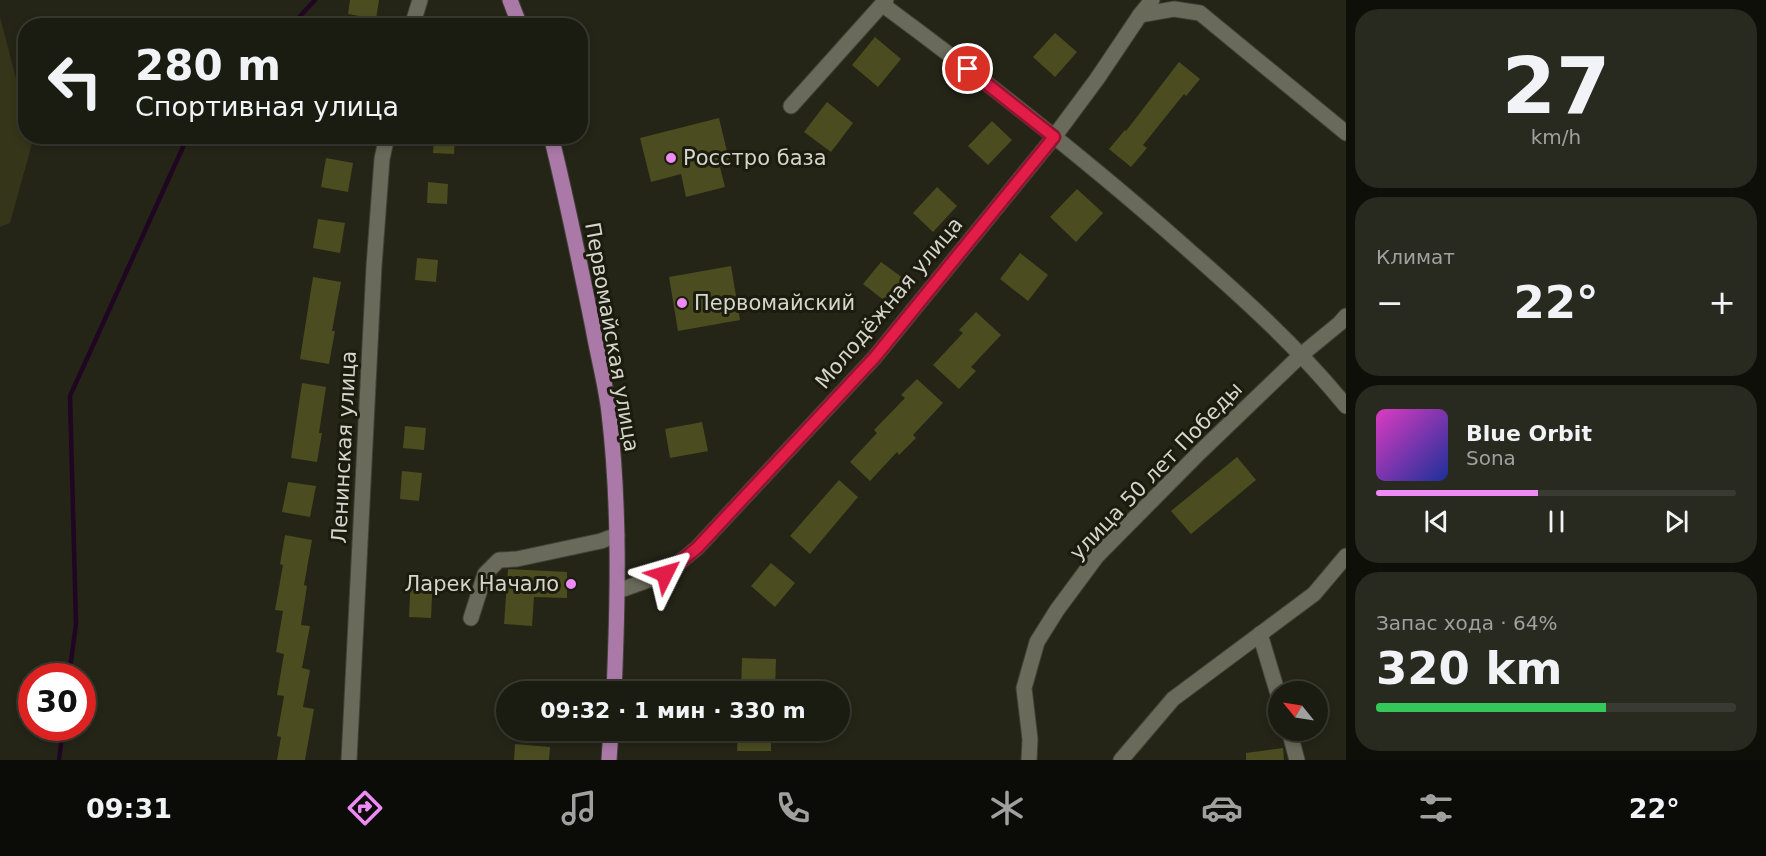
<!DOCTYPE html>
<html lang="ru">
<meta charset="utf-8">
<style>
:root{--surface:#1b1c11;--page:#28291f;--text:#f1f3f6;--muted:#a0a19f;--line:#393a31;--accent:#ef8bf6}
body{margin:0;font-family:"DejaVu Sans",sans-serif;background:var(--page);color:var(--text);height:100vh;display:flex;flex-direction:column;font-size:22px;white-space:nowrap}
*{box-sizing:border-box;margin:0}
p{font-size:20px;color:var(--muted)}
.icon{flex:none;width:33px;height:33px;fill:none;stroke:currentColor;stroke-width:2;stroke-linecap:round;stroke-linejoin:round}
.map{position:relative;flex:1;overflow:hidden}
.panel{display:flex;flex-direction:column;gap:9px;padding:9px;background:#0f0f09;width:420px}
.panel>*{flex:none}
.hud{position:absolute;left:18px;top:18px;width:570px;height:126px;border-radius:24px;box-shadow:0 3px 9px #0003,0 0 0 2px var(--line);background:#1b1c11;color:var(--text);overflow:hidden}
.needle{width:39px;rotate:300deg}
.buttons{position:absolute;left:1268px;top:681px;display:grid;gap:12px}
.buttons a{display:grid;place-items:center;width:60px;height:60px;border-radius:50%;background:var(--surface);box-shadow:0 3px 9px #0003,0 0 0 2px var(--line);font-size:30px}
.speed{position:absolute;left:18px;top:663px;display:flex;gap:12px;font-size:30px;font-weight:700;text-align:center}
.speed>*{display:grid;place-content:center;width:78px;height:78px;border-radius:50%;background:var(--surface);box-shadow:0 3px 9px #0003,0 0 0 2px var(--line);line-height:1}
.speed .limit{border:9px solid #d22;background:#fff;color:#111}
.pin{position:absolute;display:grid;place-items:center;width:51px;height:51px;color:#fff;margin:-26px;border:3px solid #fff;border-radius:50%;box-shadow:0 2px 6px #0007}
.me{position:absolute;width:66px;margin:-33px;rotate:50deg;stroke-linejoin:round;filter:drop-shadow(0 0 4px #0008)}
.turn{display:flex;align-items:center;gap:21px;height:126px;padding:0 18px;font-size:27px}
.turn .icon{width:78px;height:78px;stroke-width:2.5}
.turn b{display:block;font-size:42px;line-height:51px}
.big{font-size:45px;font-weight:700;line-height:1.1}
.panel .widget{flex:1;display:flex;flex-direction:column;justify-content:center;gap:9px;min-width:0;padding:0 21px;border-radius:24px;background:var(--page)}
.panel .dial{align-items:center;gap:0}
.dial b{font-size:78px;line-height:1}
.song{display:flex;align-items:center;gap:18px}
.cover{width:72px;height:72px;border-radius:9px;background:linear-gradient(135deg,hsl(310 70% 55%),hsl(230 70% 35%))}
.played{height:6px;border-radius:3px;background:linear-gradient(90deg,var(--accent) 45%,var(--line) 45%)}
.keys{display:flex;justify-content:space-around;direction:ltr}
.heat{display:flex;justify-content:space-between;align-items:center;font-size:33px;direction:ltr}
.charge{height:9px;border-radius:4px;background:linear-gradient(90deg,#34c759 64%,var(--line) 0)}
.trip{position:absolute;left:496px;top:681px;width:354px;height:60px;border-radius:30px;background:var(--surface);box-shadow:0 3px 9px #0003,0 0 0 2px var(--line);font-weight:700;line-height:60px;text-align:center}
.tab-bar{display:flex;height:96px;justify-content:space-around;align-items:center;background:#0b0b07;color:var(--muted)}
.tab-bar .icon{width:42px;height:42px}
.tab-bar .active{color:var(--accent)}
.tab-bar b{font-size:27px;color:var(--text)}
main{display:flex;flex:1;min-height:0}
.map>svg:first-child{display:block}
</style>
<main>
<div class="map">
<svg width="1346" height="760" viewBox="0 0 1346 760">
<rect width="100%" height="100%" fill="#242517"/>
<!-- green -->
<polygon fill="#343519" points="0,17 25,113 26,136 32,137 33,140 10,223 0,227"/>
<g fill="none" stroke-linecap="round" stroke-linejoin="round">
<!-- stream -->
<g stroke="#200622" stroke-width="4.5">
<polyline points="291,26 315,0"/>
<polyline points="69,676 76,624 70,396 188,136"/>
<polyline points="59,760 63,728"/>
</g>
</g>
<!-- building -->
<g fill="#4b4c1f">
<polygon points="350,0 379,0 376,19 348,14"/>
<polygon points="1055,33 1077,52 1055,77 1033,57"/>
<polygon points="875,37 901,59 878,87 852,65"/>
<polygon points="1179,62 1200,79 1186,96 1184,94 1143,145 1147,148 1131,167 1109,149 1125,130 1126,131"/>
<polygon points="827,102 853,123 831,152 804,132"/>
<polygon points="719,118 730,164 720,167 725,187 686,197 681,174 651,182 640,138"/>
<polygon points="992,121 1012,140 988,165 968,146"/>
<polygon points="434,136 455,136 454,154 433,153"/>
<polygon points="326,158 353,163 348,192 321,187"/>
<polygon points="428,182 448,184 447,204 427,203"/>
<polygon points="937,187 957,206 933,232 913,213"/>
<polygon points="1077,189 1103,213 1076,242 1050,217"/>
<polygon points="318,219 345,223 340,253 313,248"/>
<polygon points="1020,253 1048,275 1028,301 1000,279"/>
<polygon points="417,258 438,260 436,282 415,280"/>
<polygon points="881,262 903,278 885,301 863,284"/>
<polygon points="731,266 740,320 678,331 669,277"/>
<polygon points="313,277 341,282 332,331 335,331 329,364 300,359"/>
<polygon points="976,312 1001,335 971,367 976,371 959,389 933,365 963,333 959,330"/>
<polygon points="917,379 943,403 913,435 916,438 899,455 897,452 870,481 850,462 877,433 874,430 905,398 901,395"/>
<polygon points="302,383 326,387 319,433 322,433 317,462 291,458"/>
<polygon points="702,422 708,451 670,458 665,429"/>
<polygon points="405,426 426,428 424,450 403,448"/>
<polygon points="1237,457 1256,480 1191,534 1171,511"/>
<polygon points="402,471 422,473 419,501 400,499"/>
<polygon points="839,480 858,497 810,554 790,536"/>
<polygon points="288,482 316,486 310,517 282,512"/>
<polygon points="285,535 312,540 304,585 307,586 301,625 310,626 302,668 310,670 303,707 314,709 305,760 277,760 281,737 277,736 284,696 277,695 284,654 276,652 283,611 275,610 283,565 280,564"/>
<polygon points="771,563 795,583 775,607 751,586"/>
<polygon points="508,569 567,572 567,598 534,597 532,626 504,624"/>
<polygon points="411,576 433,577 431,618 409,617"/>
<polygon points="742,658 776,659 775,692 741,692"/>
<polygon points="738,730 771,730 771,751 737,751"/>
<polygon points="515,744 550,747 549,760 514,760"/>
<polygon points="1283,748 1284,760 1246,760 1246,753"/>
</g>
<g fill="none" stroke-linecap="round" stroke-linejoin="round">
<defs>
<g id="minor">
<path d="M 883,5 C 986,81 1088,161 1184,246 C 1241,296 1298,347 1346,406"/>
<polyline points="1140,15 1174,9 1200,13 1346,133"/>
<polyline points="412,26 420,0"/>
<polyline points="791,106 886,0"/>
<polyline points="618,591 665,574 697,548 875,357 1054,137 1097,79 1140,15 1152,0"/>
<polyline points="471,618 485,574 499,560 517,559 601,541 617,535"/>
<polyline points="1260,634 1278,694"/>
<polyline points="1289,730 1297,760"/>
<polyline points="349,760 374,266 382,159 387,136"/>
<polyline points="1029,760 1030,739 1024,688 1037,642 1057,610 1097,556 1199,453 1301,355 1340,323 1346,316"/>
<polyline points="1121,760 1173,699 1314,594 1346,556"/>
</g>
<g id="major">
<polyline points="510,0 520,26"/>
<path d="M 551,136 C 567,200 580,264 593,328 C 598,357 606,385 609,413 C 620,506 618,599 614,692"/>
<polyline points="609,760 611,730"/>
</g>
</defs>
<!-- minor casing -->
<use href="#minor" stroke="#414237" stroke-width="17"/>
<!-- major casing -->
<use href="#major" stroke="#414237" stroke-width="17"/>
<!-- minor -->
<use href="#minor" stroke="#696a5a" stroke-width="15"/>
<!-- major -->
<use href="#major" stroke="#aa79a7" stroke-width="15"/>
</g>
<g fill="none" stroke-linecap="round" stroke-linejoin="round">
<defs>
<polyline id="route" points="665,574 697,548 875,357 1054,137 968,69"/>
</defs>
<!-- route casing -->
<use href="#route" stroke="#92132f" stroke-width="15"/>
<!-- route -->
<use href="#route" stroke="#e11d48" stroke-width="10"/>
</g>
<!-- markers -->
<g fill="#ef8bf6" stroke="#1b1b0e" stroke-width="2">
<circle cx="671" cy="158" r="6"/>
<circle cx="682" cy="303" r="6"/>
<circle cx="571" cy="584" r="6"/>
</g>
<g text-anchor="middle" dominant-baseline="central" stroke-width="6" stroke-linejoin="round" paint-order="stroke">
<!-- poi labels -->
<g font-size="21" fill="#d4d5cc" stroke="#1b1b0e" text-anchor="start">
<text x="683" y="158">Росстро база</text>
<text x="694" y="303">Первомайский</text>
<text x="559" y="584" text-anchor="end">Ларек Начало</text>
</g>
<!-- street labels -->
<g font-size="21" fill="#d4d5cc" stroke="#1b1b0e">
<text transform="translate(889 303) rotate(-50)">Молодёжная улица</text>
<text transform="translate(612 337) rotate(80)">Первомайская улица</text>
<text transform="translate(344 447) rotate(-87)">Ленинская улица</text>
<text transform="translate(1156 471) rotate(-46)">улица 50 лет Победы</text>
</g>
</g>
</svg>
<div class="buttons">
<a><svg class="needle" viewBox="-14 -14 28 28"><path d="M0-13l5 13h-10z" fill="#e53935"/><path d="M0 13l5-13h-10z" fill="#a0a19f"/></svg></a>
</div>
<div class="speed"><div class="limit">30</div></div>
<div class="pin" style="left:968px;top:69px;background:#d93025"><svg class="icon" aria-label="arrive" viewBox="0 0 24 24"><path d="M6 21V4h12l-3 4 3 4H6"/></svg></div>
<svg class="me" style="left:665px;top:574px" viewBox="-20 -20 40 40"><path d="M0-17L14 15 0 8-14 15z" fill="#e11d48" stroke="#fff" stroke-width="4"/></svg>
<div class="trip">09:32 · 1 мин · 330 m</div>
<div class="hud">
<div class="turn"><svg class="icon" aria-label="left" viewBox="0 0 24 24"><path d="M17 20v-9H6M10 6l-5 5 5 5"/></svg><div><b>280 m</b>Спортивная улица</div></div>
</div>
</div>
<section class="panel">
<div class="widget dial"><b>27</b><p>km/h</p></div>
<div class="widget"><p>Климат</p>
<div class="heat"><a>−</a><b class="big">22°</b><a>+</a></div>
</div>
<div class="widget">
<div class="song"><i class="cover"></i><div><b>Blue Orbit</b><p>Sona</p></div></div>
<div class="played"></div>
<div class="keys"><svg class="icon" aria-label="previous" viewBox="0 0 24 24"><path d="M18 5L8 12l10 7zM5 5v14"/></svg><svg class="icon" aria-label="pause" viewBox="0 0 24 24"><path d="M8 5v14M16 5v14"/></svg><svg class="icon" aria-label="next" viewBox="0 0 24 24"><path d="M6 5l10 7-10 7zM19 5v14"/></svg></div>
</div>
<div class="widget"><p>Запас хода · 64%</p><b class="big">320 km</b><div class="charge"></div></div>
</section>
</main>
<nav class="tab-bar">
<b>09:31</b>
<svg class="icon active" aria-label="directions" viewBox="0 0 24 24"><path d="M12 3l9 9-9 9-9-9zM9 14v-3h6M13 9l2 2-2 2"/></svg>
<svg class="icon" aria-label="music" viewBox="0 0 24 24"><path d="M9 18V5l10-2v13"/><circle cx="6" cy="18" r="3"/><circle cx="16" cy="16" r="3"/></svg>
<svg class="icon" aria-label="phone" viewBox="0 0 24 24"><path d="M5 4h4l2 5-3 2q2 4 5 5l2-3 5 2v4C11 20 4 13 5 4z"/></svg>
<svg class="icon" aria-label="climate" viewBox="0 0 24 24"><path d="M12 3v18M4 7l16 10M4 17L20 7"/></svg>
<svg class="icon" aria-label="car" viewBox="0 0 24 24"><path d="M5 17H2v-5l4-1 3-4h7l3 4 3 1v5h-3M9 17h6M6 11h13"/><circle cx="7" cy="17" r="2"/><circle cx="17" cy="17" r="2"/></svg>
<svg class="icon" aria-label="filters" viewBox="0 0 24 24"><path d="M4 7h16M4 17h16"/><circle cx="9" cy="7" r="2"/><circle cx="15" cy="17" r="2"/></svg>
<b>22°</b>
</nav>
